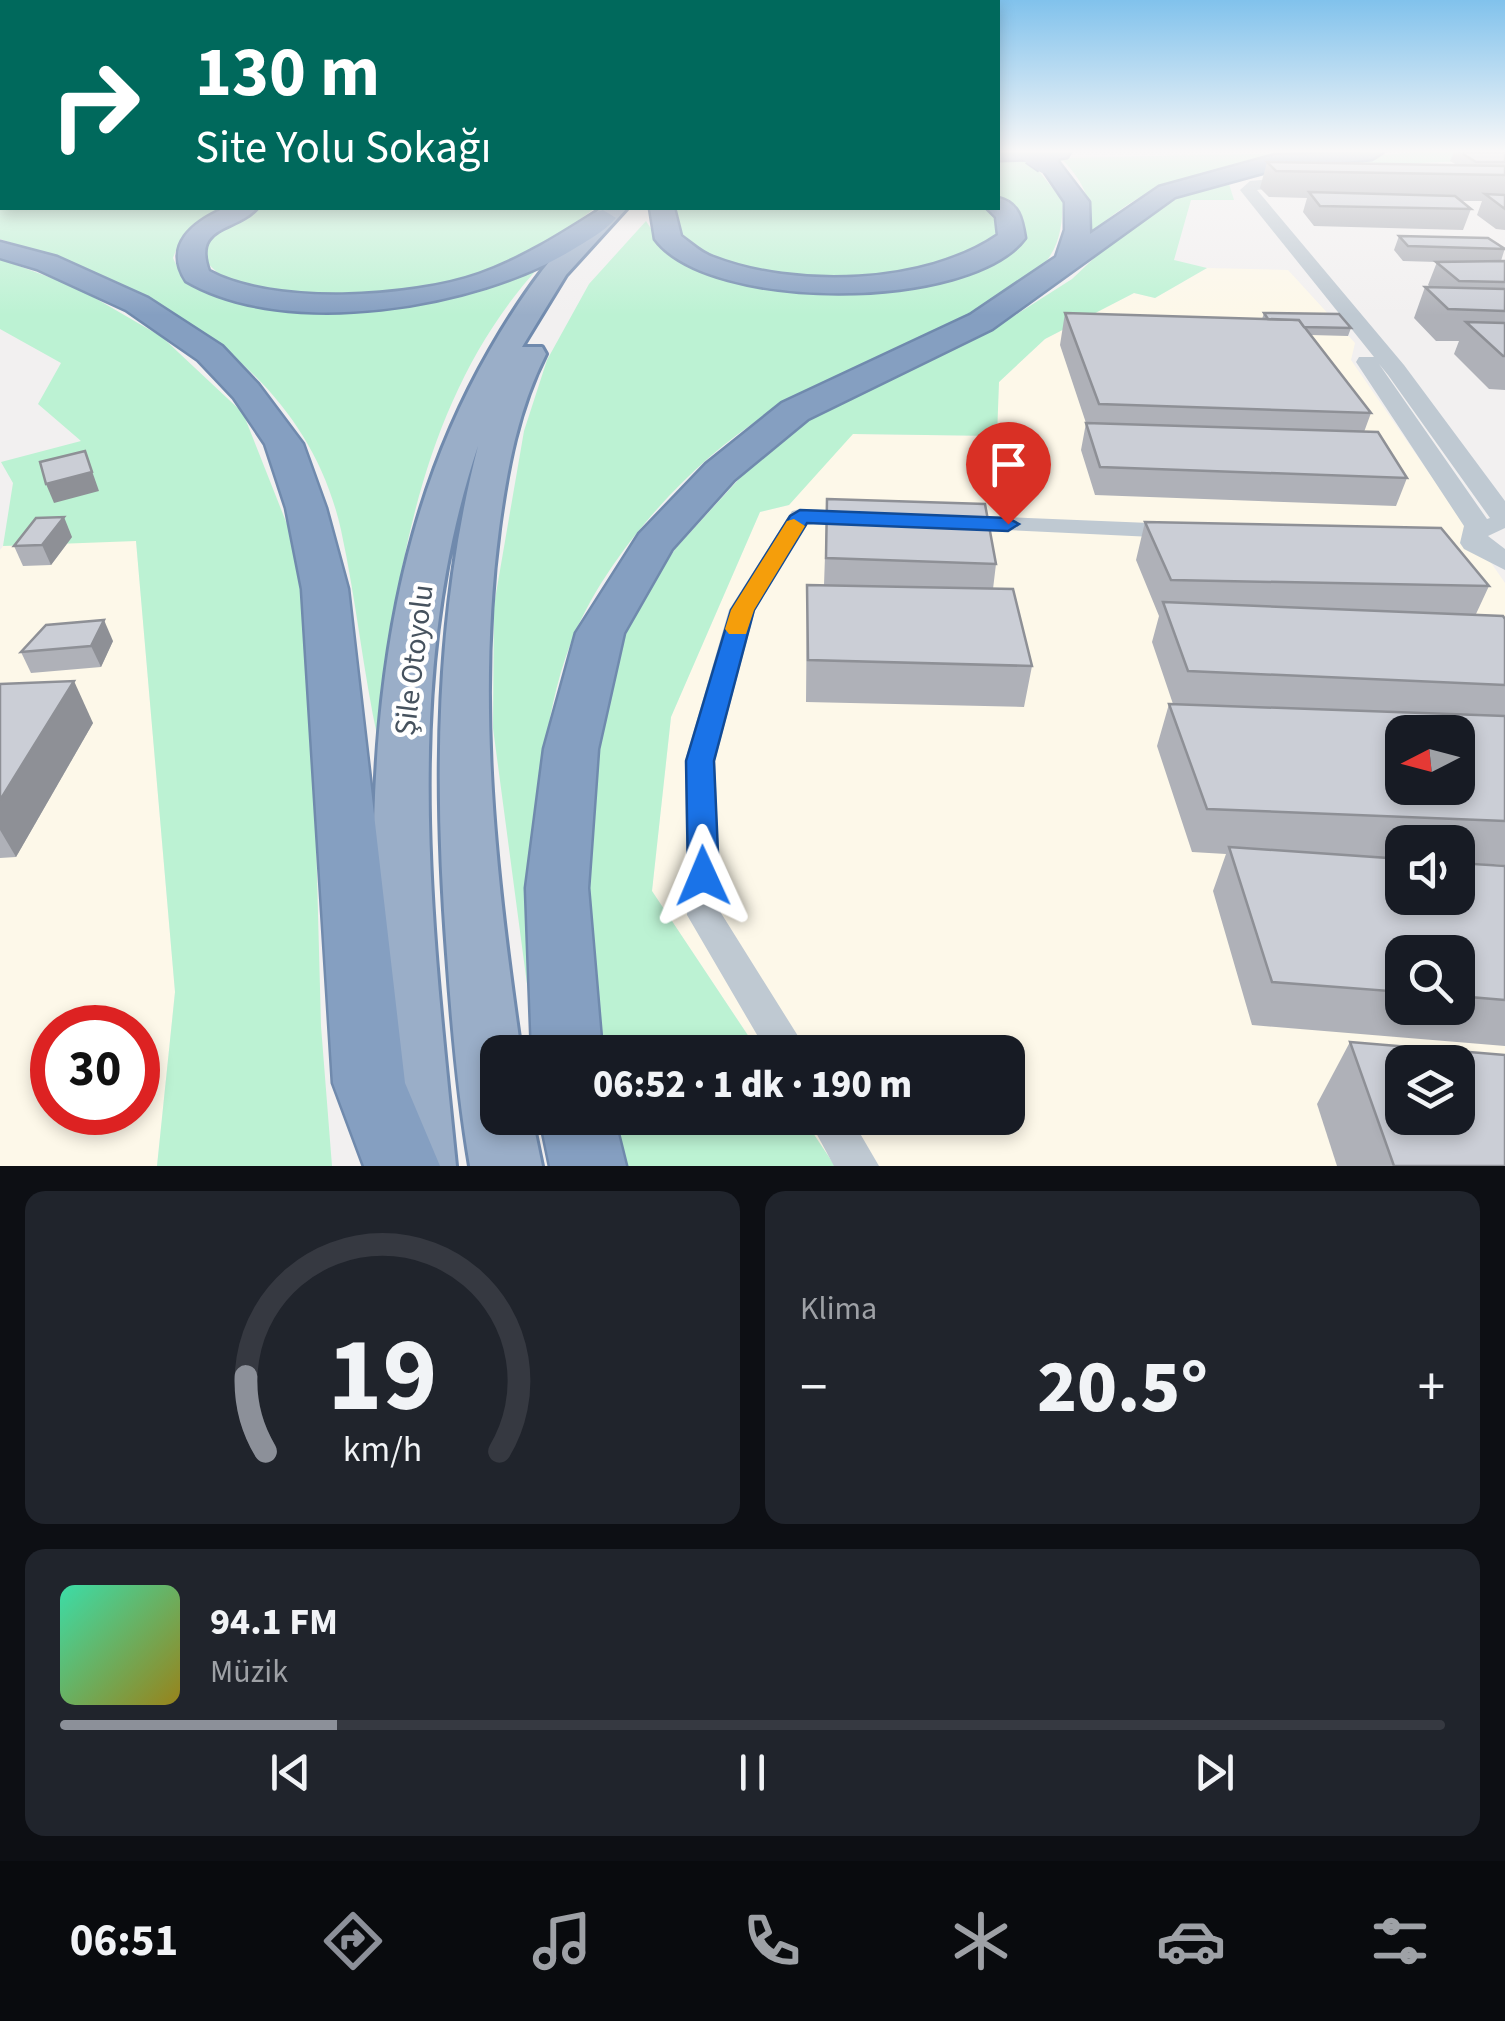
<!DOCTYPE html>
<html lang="tr">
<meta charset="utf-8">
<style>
:root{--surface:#171b24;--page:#20242c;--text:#f1f3f6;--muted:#9ea1a6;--line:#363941;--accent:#8c9099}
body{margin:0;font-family:"Source Sans 3",sans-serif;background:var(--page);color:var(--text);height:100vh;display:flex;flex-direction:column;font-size:38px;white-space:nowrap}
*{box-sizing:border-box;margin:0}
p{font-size:32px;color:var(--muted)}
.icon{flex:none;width:55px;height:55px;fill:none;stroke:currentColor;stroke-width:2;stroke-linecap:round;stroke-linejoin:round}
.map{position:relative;height:1166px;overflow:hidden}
.sheet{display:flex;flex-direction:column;gap:25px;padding:25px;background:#0d0f14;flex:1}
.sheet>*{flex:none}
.hud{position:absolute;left:0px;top:0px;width:1000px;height:210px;box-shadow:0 5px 15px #0003;background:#00695c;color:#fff;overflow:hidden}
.needle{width:65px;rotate:264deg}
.tools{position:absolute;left:1385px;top:715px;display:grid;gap:20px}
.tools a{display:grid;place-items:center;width:90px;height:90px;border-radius:20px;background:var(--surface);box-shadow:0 5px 15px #0003;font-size:50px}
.speed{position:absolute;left:30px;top:1005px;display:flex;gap:20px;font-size:50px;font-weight:700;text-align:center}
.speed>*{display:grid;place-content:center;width:130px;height:130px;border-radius:50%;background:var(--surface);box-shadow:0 5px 15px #0003;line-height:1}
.speed .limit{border:15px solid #d22;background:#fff;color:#111}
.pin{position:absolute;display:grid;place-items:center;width:85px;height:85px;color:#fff;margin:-102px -42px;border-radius:50% 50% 50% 0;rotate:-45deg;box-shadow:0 0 10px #0007}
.pin .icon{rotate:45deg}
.me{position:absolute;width:110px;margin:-55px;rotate:359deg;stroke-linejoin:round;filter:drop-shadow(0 0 8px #0008)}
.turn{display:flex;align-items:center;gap:35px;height:210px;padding:0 30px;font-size:45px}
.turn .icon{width:130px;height:130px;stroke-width:2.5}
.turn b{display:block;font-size:70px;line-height:85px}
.big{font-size:75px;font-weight:800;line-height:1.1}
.sheet .widget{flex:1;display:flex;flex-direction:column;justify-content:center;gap:15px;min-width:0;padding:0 35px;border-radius:20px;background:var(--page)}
.sheet .dial{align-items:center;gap:0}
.dial svg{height:260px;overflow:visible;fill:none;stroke:var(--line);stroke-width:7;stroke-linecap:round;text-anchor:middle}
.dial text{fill:var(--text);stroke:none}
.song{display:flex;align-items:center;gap:30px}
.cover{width:120px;height:120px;border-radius:15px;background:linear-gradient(135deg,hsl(160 70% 55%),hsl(50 70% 35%))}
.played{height:10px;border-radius:5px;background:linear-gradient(90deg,var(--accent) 20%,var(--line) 20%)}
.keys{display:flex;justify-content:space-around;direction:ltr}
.heat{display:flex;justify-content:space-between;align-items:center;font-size:55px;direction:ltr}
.sheet .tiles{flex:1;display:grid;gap:25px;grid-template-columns:1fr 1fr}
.widget:last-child{grid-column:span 2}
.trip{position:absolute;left:480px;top:1035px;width:545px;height:100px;border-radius:20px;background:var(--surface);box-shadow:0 5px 15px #0003;font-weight:800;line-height:100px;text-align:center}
.tab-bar{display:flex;height:160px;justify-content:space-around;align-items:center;background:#090b0e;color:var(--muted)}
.tab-bar .icon{width:70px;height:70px}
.tab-bar .selected{color:var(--accent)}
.tab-bar b{font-size:45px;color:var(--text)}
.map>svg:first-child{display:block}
</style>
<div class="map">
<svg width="1505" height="1166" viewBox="0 0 1505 1166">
<rect width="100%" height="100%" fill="#f2f0f0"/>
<!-- commercial -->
<g fill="#fdf8e9" fill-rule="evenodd">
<path d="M 1207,268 L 1288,270 L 1355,343 L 1351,360 L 1505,583 L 1505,1166 L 835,1166 L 803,1118 L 1008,1118 L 1008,1052 L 759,1052 L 652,891 L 671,717 L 760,512 L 789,505 L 852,434 L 996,436 L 999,382 L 1045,339 L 1134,293 L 1155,298 ZM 1402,732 L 1458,732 L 1458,788 L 1402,788 ZM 1402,842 L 1458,842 L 1458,898 L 1402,898 ZM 1402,952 L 1458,952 L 1458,1008 L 1402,1008 ZM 1402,1062 L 1458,1062 L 1458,1118 L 1402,1118 Z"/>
<path d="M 136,540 L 175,992 L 157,1166 L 0,1166 L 0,550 L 3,546 ZM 52,1028 L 138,1028 L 138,1112 L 52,1112 Z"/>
</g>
<!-- green -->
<g fill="#bcf2d3">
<path d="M 1343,152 C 1280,157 1208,164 1150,192 C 1129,202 1109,218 1091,232 C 1092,199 1083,181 1061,158 Z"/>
<polygon points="1418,152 1505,152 1505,159 1272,170 1229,184 1234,200 1191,200 1174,260 1207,268 1155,298 1134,293 1045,339 999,382 997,436 853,434 789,505 760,512 671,717 652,891 759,1052 602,1052 576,932 586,767 629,617 676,548 749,468 812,415 1014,316 1072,279 1141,214 1173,195 1276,164"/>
<path d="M 998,159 L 1029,159 L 1063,201 C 1062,222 1061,241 1048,259 C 1015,303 954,322 906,344 C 858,365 808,388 764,416 C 687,465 603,559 570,645 C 525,765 538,926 540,1052 L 536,1052 L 493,728 L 494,605 L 524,431 L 547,360 L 589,284 L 646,221 C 658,240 672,259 696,266 C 722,273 753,273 780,276 C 852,284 979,308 1022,233 L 1015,212 L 998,200 Z"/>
<path d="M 0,184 L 2,208 L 237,208 C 210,216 182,231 173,258 C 189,301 286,313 327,308 C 398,300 469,280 540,266 C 422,394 395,574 378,740 C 363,671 356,599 341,530 C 304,364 149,285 0,239 Z"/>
<polygon points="255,208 595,208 537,252 456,284 358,298 249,290 222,277 202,258 204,240 225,222"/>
<polygon points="671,208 990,208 1001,229 996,241 971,259 847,282 747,272 682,244 669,225"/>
<polygon points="0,259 76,287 162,337 243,413 296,547 312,687 321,1026 332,1166 157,1166 175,992 136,541 3,546 13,483 1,462 81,441 38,404 61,363 0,329"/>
<polygon points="616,1118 803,1118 835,1166 627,1166"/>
</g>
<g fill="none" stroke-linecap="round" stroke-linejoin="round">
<defs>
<path id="trunk" d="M 601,208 L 627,208 L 566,275 L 522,347 L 542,347 L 546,354 C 518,409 507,469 499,529 C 476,704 496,879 521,1052 L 498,1052 L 498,1118 L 532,1118 L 542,1166 L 470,1166 C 458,1096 452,1025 447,954 C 434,783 435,613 478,446 C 400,679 432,926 456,1166 L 384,1166 C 370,889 346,600 490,350 C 520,298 555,247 601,208 Z"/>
<g id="motorway">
<polygon points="998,152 1070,152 1067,157 1056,159 1089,202 1090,234 1159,187 1275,155 1383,152 1372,159 1277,169 1175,197 992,329 808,419 734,480 672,549 624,633 598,749 588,888 602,1052 532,1052 526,888 544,749 576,633 639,534 706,464 782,403 970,315 1056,257 1065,230 1065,202 1036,159 998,160"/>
<rect x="0" y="160" width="2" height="14"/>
<path d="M 998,198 C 1019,203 1022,219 1025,238 C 971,311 709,312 655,239 L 650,208 L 674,208 L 681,236 C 691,243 701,253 713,257 C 795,289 925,285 998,235 L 996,217 L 987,208 L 998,208 Z"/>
<path d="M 225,208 L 257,208 C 236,232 192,225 209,271 C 273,306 411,298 479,274 C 521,259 558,236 594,213 L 603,210 L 616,218 C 605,231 587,241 572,250 C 477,308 287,340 186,281 C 163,245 193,222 225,208 Z"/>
<polygon points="0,242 57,257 148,298 222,346 258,384 303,444 326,508 348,589 405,1083 440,1166 364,1166 333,1083 302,589 286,508 265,444 234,398 198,360 126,310 37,269 0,258"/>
<polygon points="540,1118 614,1118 626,1166 550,1166"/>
</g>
</defs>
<!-- trunk casing -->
<use href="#trunk" stroke="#708aad" stroke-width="6"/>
<!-- motorway casing -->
<use href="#motorway" stroke="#708aad" stroke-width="5"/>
<!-- minor -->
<g fill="#bfc9d2" fill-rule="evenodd">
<polygon points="800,509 859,511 871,518 859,525 807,523 755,610 715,761 721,913 808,1052 767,1052 687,915 685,761 729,610 792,511"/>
<polygon points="954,515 1174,524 1186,531 1174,538 946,527 942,522 946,517"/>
<polygon points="808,1118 851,1118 879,1166 834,1166"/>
</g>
<!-- tertiary -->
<path fill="#bfc9d2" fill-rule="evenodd" d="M 1302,176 L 1310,181 L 1308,184 L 1257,190 L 1404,365 L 1505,501 L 1505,528 L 1488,536 L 1505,549 L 1505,570 L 1464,549 L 1460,543 L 1464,526 L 1356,362 L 1359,357 L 1374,357 L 1240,190 L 1250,181 ZM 1379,364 L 1388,375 L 1490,518 L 1487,519 Z"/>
<!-- trunk -->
<use href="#trunk" fill="#9aaec8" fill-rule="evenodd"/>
<!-- motorway -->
<use href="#motorway" fill="#859fc1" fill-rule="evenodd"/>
<defs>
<polyline id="motorway-bridge" points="1033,152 1046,161"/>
</defs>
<!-- motorway-bridge casing -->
<use href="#motorway-bridge" stroke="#708aad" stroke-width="28" stroke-linecap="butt"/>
<!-- motorway-bridge -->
<use href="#motorway-bridge" stroke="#859fc1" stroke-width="25"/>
</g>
<!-- wall -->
<g fill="#afb1b8" fill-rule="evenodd">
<polygon points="1454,152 1505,152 1505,230 1496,229 1477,215 1482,201 1461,201 1471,209 1463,230 1314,226 1303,212 1307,198 1269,197 1260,188 1267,162 1457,165 1450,161"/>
<polygon points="1399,236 1505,248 1501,261 1505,261 1505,390 1489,389 1454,354 1459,341 1436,341 1414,318 1425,287 1430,287 1428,285 1437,262 1403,261 1394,250"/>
<polygon points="1065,313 1262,319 1264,313 1351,328 1348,336 1311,335 1371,413 1364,432 1407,478 1396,506 1095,495 1081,450 1086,423 1060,345"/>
<polygon points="827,499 996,564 993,589 1032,666 1024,707 806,702 807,585 824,585"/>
<path d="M 1145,522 L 1489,586 L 1476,614 L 1505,619 L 1505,865 L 1464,863 L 1505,866 L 1505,1046 L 1252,1025 L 1213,891 L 1226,854 L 1192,852 L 1157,746 L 1169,704 L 1173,704 L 1152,642 L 1159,616 L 1136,560 ZM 1402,842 L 1458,842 L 1458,898 L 1402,898 ZM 1402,952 L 1458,952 L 1458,1008 L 1402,1008 Z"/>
<polygon points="72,537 51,565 23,566 14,546"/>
<polygon points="113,641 101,667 31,673 21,652"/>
<polygon points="0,684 93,723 16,857 0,858"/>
<polygon points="1350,1042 1505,1166 1337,1166 1317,1104"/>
</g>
<!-- shaded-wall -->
<g fill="#8e9096">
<polygon points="85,451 99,491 54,503 46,484"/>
<polygon points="64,517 72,537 51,565 42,545"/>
<polygon points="104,620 113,641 101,667 91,646"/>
<polygon points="74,681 93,723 16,857 0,830 0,800"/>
</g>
<!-- building -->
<g fill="#cbced6" stroke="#8e9096" stroke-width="2.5" fill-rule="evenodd">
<polygon points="1460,152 1505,152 1505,162 1476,162"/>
<polygon points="1267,162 1505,166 1505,175 1276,171"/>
<polygon points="1309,192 1455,196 1471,209 1320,206"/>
<polygon points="1485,194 1505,195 1505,209"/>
<polygon points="1399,236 1488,238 1505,249 1408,246"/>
<polygon points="1505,261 1505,282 1459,281 1436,262"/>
<polygon points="1425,287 1505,289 1505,311 1448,309"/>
<polygon points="1065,313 1299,320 1371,413 1099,404"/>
<polygon points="1264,313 1339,314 1351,328 1304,327 1299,320 1268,319"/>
<polygon points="1466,322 1505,323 1505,356 1503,356"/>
<polygon points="1086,423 1378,432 1407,478 1100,467"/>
<polygon points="85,451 92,472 46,484 40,462"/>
<polygon points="827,499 985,504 996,564 826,558"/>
<polygon points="64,517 42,545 14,546 36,518"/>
<polygon points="1145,522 1441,528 1489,586 1171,580"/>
<polygon points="807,585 1013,589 1032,666 808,660"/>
<polygon points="1163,602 1503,616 1505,619 1505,685 1188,671"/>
<polygon points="104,620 91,646 21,652 46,625"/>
<polygon points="74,681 0,800 0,684"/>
<path d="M 1169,704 L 1505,716 L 1505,821 L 1207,809 ZM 1402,732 L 1458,732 L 1458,788 L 1402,788 Z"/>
<polygon points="1229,847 1402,859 1402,898 1458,898 1458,863 1505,866 1505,1000 1458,996 1458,952 1402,952 1402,992 1272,982"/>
<path d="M 1350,1042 L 1505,1055 L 1505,1166 L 1394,1166 ZM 1402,1062 L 1458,1062 L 1458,1118 L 1402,1118 Z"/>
</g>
<!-- sky -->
<linearGradient id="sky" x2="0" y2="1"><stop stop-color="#81c2ec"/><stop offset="0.48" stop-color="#f9f8f8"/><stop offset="1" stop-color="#f9f8f8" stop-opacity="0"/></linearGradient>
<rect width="1505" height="315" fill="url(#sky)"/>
<!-- route -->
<polygon fill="#1a73e8" stroke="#114b97" stroke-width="2.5" points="800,510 1008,518 1019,524 1008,531 807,523 754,610 714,761 719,876 714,885 703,889 692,885 688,876 686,761 731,610 790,516"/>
<!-- slow -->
<polygon fill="#f59e0b" points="794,519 805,526 754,610 746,634 729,634 725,629 731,610 787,521"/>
<g text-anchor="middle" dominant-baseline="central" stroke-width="9" stroke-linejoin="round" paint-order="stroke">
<!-- street labels -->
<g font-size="30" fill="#46525e" stroke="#fff">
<text transform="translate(414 660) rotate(-83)">Şile Otoyolu</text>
</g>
</g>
</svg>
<div class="tools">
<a><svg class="needle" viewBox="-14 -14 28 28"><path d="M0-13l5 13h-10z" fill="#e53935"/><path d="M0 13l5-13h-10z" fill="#9ea1a6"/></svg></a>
<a><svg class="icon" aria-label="sound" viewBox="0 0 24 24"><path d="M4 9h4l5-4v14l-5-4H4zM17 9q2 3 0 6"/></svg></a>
<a><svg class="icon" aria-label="search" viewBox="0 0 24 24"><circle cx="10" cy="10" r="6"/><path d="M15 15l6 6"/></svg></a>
<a><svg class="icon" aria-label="layers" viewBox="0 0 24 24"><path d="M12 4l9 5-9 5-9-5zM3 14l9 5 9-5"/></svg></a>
</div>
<div class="speed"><div class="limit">30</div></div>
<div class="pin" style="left:1008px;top:524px;background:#d93025"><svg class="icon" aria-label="arrive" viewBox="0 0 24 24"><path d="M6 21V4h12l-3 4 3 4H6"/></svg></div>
<svg class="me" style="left:703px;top:876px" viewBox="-20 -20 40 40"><path d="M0-17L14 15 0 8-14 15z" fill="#1a73e8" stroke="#fff" stroke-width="4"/></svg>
<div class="trip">06:52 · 1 dk · 190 m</div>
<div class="hud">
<div class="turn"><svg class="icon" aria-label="right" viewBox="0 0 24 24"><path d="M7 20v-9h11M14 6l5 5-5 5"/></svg><div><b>130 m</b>Site Yolu Sokağı</div></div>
</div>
</div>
<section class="sheet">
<div class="tiles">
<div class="widget dial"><svg viewBox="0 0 100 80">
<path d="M14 69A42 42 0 1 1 86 69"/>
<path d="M14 69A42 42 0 0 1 8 46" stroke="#8c9099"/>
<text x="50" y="56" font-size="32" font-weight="700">19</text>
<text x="50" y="72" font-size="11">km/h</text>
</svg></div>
<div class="widget"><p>Klima</p>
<div class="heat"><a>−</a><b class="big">20.5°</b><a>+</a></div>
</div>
<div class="widget">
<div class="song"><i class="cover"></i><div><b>94.1 FM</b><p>Müzik</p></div></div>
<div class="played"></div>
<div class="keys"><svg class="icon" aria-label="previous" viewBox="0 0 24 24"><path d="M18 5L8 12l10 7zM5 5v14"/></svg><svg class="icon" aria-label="pause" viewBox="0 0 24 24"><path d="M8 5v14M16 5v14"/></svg><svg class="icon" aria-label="next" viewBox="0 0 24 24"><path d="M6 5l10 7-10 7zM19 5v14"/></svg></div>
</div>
</div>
</section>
<nav class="tab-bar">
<b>06:51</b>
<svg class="icon selected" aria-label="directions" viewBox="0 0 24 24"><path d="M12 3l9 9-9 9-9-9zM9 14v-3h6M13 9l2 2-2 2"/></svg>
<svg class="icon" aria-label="music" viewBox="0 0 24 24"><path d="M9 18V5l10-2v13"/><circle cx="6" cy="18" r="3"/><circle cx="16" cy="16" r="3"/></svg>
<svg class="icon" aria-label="phone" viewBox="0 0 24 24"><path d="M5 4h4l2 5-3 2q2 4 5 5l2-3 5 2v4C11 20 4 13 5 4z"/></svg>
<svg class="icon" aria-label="climate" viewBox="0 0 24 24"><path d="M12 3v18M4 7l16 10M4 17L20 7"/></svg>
<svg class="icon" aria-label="car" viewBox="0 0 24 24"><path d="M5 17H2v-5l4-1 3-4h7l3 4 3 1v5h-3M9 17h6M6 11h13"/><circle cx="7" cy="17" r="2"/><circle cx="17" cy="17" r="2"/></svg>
<svg class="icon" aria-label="filters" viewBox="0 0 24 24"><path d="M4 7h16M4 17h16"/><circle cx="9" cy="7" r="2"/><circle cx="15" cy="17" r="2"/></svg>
</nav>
